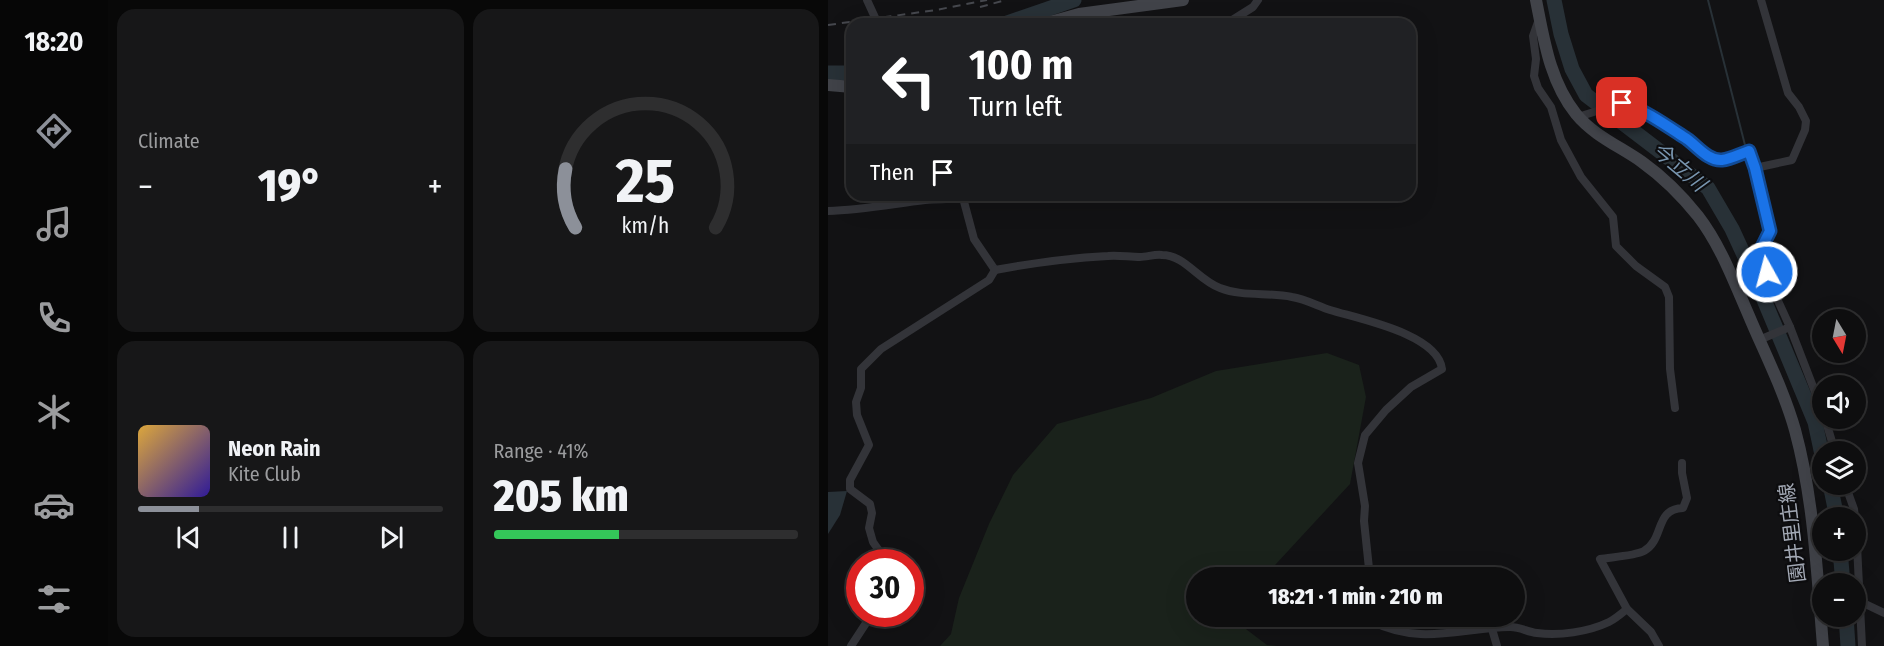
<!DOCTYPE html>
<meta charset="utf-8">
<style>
:root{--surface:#0e0e0f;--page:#171718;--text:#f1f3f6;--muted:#9b9c9e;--line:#2e2e2f;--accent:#8c9099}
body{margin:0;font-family:"Fira Sans Condensed","Noto Sans JP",sans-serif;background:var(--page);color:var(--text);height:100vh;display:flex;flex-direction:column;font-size:22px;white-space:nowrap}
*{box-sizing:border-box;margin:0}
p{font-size:20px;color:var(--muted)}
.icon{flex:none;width:33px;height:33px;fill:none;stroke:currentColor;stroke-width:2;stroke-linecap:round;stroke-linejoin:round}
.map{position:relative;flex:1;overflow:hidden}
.side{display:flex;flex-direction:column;gap:9px;padding:9px;background:#080808;width:720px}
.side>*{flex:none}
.top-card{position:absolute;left:18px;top:18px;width:570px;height:183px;border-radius:18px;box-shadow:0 6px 24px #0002,0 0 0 2px var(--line);background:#202124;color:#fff;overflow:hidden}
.needle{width:39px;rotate:170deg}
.buttons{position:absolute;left:984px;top:309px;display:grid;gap:12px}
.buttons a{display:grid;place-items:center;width:54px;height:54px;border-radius:50%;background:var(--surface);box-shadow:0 6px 24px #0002,0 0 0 2px var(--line);font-size:30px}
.speed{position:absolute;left:18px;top:549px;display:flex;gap:12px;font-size:30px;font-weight:700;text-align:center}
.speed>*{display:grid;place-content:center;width:78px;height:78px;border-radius:50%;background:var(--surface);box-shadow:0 6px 24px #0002,0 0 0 2px var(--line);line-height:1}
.speed .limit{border:9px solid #d22;background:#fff;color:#111}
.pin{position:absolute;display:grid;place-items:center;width:51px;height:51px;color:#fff;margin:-26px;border-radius:12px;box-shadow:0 3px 9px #0006}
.me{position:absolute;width:66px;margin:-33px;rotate:353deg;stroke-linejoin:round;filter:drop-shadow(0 0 4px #0008)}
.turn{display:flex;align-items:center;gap:21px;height:126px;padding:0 24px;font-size:27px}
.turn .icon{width:78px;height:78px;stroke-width:2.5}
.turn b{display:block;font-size:42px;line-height:51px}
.then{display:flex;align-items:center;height:57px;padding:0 24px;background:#0003;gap:12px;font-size:22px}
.big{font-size:45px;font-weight:800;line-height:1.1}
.side .widget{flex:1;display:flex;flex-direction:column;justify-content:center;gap:9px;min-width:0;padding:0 21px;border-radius:18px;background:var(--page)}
.side .dial{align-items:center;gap:0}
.dial svg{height:156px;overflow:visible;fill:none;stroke:var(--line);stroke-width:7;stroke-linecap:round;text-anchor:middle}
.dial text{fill:var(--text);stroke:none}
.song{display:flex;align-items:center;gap:18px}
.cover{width:72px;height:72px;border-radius:9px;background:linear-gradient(135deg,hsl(40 70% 55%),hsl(250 70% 35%))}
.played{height:6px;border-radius:3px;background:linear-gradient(90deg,var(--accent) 20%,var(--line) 20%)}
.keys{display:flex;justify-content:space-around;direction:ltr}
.heat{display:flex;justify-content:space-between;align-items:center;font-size:33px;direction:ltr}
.charge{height:9px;border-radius:4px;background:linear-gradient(90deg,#34c759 41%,var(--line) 0)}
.side .tiles{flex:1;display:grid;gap:9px;grid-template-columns:repeat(2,1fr)}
.trip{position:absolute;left:358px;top:567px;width:339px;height:60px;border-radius:30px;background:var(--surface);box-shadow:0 6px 24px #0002,0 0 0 2px var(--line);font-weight:800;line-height:60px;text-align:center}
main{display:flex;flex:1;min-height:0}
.dock{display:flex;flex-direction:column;width:108px;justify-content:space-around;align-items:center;background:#060606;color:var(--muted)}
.dock .icon{width:42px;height:42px}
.dock .current{color:var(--accent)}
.dock b{font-size:27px;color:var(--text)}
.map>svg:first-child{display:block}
</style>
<main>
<nav class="dock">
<b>18:20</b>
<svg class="icon current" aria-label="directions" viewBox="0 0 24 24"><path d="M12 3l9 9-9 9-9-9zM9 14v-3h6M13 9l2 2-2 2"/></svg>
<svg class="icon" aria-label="music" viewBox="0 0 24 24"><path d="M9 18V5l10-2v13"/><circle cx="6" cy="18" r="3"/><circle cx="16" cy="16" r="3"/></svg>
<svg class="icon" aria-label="phone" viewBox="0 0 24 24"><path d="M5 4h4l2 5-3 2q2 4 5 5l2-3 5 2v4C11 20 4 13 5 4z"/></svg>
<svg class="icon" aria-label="climate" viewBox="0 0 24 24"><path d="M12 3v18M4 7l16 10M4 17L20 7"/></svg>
<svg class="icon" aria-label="car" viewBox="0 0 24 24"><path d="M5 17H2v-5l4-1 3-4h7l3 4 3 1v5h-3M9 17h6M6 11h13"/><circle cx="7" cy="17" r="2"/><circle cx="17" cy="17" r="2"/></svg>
<svg class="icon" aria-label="filters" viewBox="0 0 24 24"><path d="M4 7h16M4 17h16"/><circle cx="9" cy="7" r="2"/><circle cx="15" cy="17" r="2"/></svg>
</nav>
<section class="side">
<div class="tiles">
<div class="widget"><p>Climate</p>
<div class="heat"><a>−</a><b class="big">19°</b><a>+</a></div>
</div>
<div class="widget dial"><svg viewBox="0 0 100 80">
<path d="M14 69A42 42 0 1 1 86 69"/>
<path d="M14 69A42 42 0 0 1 9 39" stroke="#8c9099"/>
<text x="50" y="56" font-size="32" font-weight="700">25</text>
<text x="50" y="72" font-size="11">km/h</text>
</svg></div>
<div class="widget">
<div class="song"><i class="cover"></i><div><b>Neon Rain</b><p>Kite Club</p></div></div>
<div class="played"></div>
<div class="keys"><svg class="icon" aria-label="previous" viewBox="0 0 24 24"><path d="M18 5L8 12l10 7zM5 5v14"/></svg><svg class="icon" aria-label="pause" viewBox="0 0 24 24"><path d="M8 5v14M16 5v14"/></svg><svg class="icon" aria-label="next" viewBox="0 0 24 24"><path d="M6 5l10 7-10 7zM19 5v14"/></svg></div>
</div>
<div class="widget"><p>Range · 41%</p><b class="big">205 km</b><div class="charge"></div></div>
</div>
</section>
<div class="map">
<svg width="1056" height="646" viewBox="0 0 1056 646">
<rect width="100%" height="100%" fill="#121214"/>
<!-- green -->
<polygon fill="#1a221b" points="499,353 531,365 538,397 522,484 436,577 369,578 369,616 413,617 410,623 439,645 449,646 112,646 123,634 131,598 161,524 185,475 229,424 323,398 388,371"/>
<!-- water -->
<polygon fill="#283137" points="19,491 12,515 0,534 0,492"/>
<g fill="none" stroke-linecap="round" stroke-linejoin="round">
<!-- stream -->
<polyline stroke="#283137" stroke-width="2" points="880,0 918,149"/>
<!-- river -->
<g stroke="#283137" stroke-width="15">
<polyline points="726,0 733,34 744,69 758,95 880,188 904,229 929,283 987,422 994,455"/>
<polyline points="176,24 246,0"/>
<polyline points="0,73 24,73"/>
<polyline points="1002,484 1009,518"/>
<polyline points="1012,550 1015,584"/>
<polyline points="1018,616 1020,646"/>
</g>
<!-- street -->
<g stroke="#333439" stroke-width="8">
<polyline points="39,0 50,24"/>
<polyline points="711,19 705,36 708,59 706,76 710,88 723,107 733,140 753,177 785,217 788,246 808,266 837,287 841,297 842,369 847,408"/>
<polyline points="398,24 425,7 430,0"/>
<polyline points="750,117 794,103 806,107 836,125 862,141 878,155 892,160 921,151 927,168 942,231 932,251 946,292 962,327 994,410"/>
<polyline points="927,168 964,160 977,130 978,121 971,107 960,93 933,0"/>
<polyline points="135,198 146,239 167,270"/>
<path d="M 0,211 C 33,210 64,204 97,200 C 112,198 128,201 143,195"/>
<path d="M 167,270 C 204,263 242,258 280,256 C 290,255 301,257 312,257 C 319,257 327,254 334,255 C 357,255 370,280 392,288 C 415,297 440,292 464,297 C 477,299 490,306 502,310 C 531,319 610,334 614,369 L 583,387 L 558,410 L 537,435 L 530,463 L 537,506 L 536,521 L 542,578"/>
<polyline points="931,340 962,327"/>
<polyline points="997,418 1007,452"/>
<polyline points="1017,484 1026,509 1027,518"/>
<polyline points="1028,525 1034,646"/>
<polyline points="59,562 45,542 41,528 44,513 42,504 22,489 22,480 41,445 29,415 28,402 33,388 33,369 53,349 161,280 167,270"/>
<polyline points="1031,601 1056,613"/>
<path d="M 542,616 L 543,621 C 593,646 631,628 682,627 C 693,627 699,632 709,633 C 731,636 760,632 781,622 C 787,619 793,614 799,609"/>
<polyline points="664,629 669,646"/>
<polyline points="23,646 44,614"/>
<path d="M 831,646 L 823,632 L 799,609 L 772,559 C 784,557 806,556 816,551 C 837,539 826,509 855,508 L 859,498 L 854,473 L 854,463"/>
</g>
<!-- secondary -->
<g stroke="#414349" stroke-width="12">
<path d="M 708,0 C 716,40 722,82 748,114 C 766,136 793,147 814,162 C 835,177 854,196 870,216 C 893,246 906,282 921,316 C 937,354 956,391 967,430 C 986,500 989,574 995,646"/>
<polyline points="215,24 251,14 355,0"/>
<polyline points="0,85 24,87"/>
</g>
<!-- rail -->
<g stroke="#46484e" stroke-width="2" stroke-dasharray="8 6" stroke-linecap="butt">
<polyline points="152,7 178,0"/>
<polyline points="0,25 108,10 159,0"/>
</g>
</g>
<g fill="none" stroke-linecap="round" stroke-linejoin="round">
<defs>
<path id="route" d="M 794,103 C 817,110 839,126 859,139 C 869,146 880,161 894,160 C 903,159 912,154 921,151 L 927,168 L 942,231 L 932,251 L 939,272"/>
</defs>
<!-- route casing -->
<use href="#route" stroke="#114b97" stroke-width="15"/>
<!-- route -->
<use href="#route" stroke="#1a73e8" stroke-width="10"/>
</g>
<g text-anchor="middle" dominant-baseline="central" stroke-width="4.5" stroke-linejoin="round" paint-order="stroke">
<!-- street labels -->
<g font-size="20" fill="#a3a9b5" stroke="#0d0d0f">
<text transform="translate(964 533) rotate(-97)">園井里庄線</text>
</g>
<!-- water labels -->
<g font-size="21" font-style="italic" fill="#7996b0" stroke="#0d0d0f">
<text transform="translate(851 167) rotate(40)">今立川</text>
</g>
</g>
</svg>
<div class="buttons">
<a><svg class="needle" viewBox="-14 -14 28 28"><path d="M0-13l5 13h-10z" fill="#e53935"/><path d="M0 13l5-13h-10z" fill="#9b9c9e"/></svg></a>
<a><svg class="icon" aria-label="sound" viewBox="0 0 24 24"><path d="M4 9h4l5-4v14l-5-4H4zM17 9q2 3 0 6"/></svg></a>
<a><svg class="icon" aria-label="layers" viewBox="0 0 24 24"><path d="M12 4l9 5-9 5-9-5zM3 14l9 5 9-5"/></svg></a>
<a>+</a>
<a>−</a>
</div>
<div class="speed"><div class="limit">30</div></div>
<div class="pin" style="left:794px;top:103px;background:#d93025"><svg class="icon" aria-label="arrive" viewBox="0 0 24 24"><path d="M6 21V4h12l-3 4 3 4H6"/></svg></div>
<svg class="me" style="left:939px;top:272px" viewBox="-20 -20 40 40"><circle r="17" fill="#1a73e8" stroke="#fff" stroke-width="3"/><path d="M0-11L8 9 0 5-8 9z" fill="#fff"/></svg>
<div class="trip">18:21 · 1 min · 210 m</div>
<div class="top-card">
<div class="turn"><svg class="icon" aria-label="left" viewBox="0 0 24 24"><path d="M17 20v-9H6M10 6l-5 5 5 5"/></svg><div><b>100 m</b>Turn left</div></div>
<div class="then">Then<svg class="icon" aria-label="arrive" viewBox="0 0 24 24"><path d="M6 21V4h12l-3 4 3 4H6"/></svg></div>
</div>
</div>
</main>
